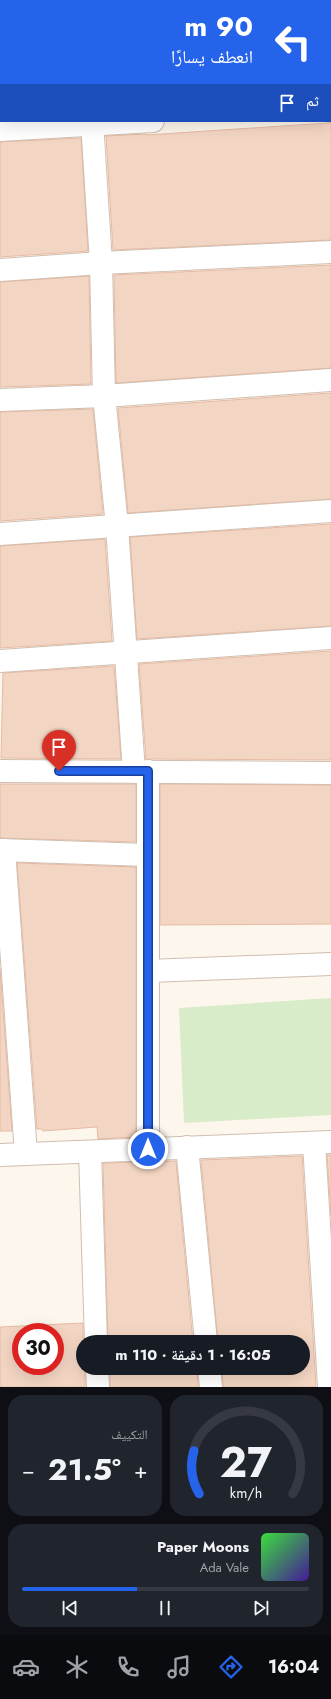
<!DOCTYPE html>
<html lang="ar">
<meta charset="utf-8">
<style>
:root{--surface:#171b24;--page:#20242c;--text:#f1f3f6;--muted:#9ea1a6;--line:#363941;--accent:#2563eb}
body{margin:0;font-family:Jost,"Noto Naskh Arabic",sans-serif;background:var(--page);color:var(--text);direction:rtl;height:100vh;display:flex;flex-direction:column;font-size:15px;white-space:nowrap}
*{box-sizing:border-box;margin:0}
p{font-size:13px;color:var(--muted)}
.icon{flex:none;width:22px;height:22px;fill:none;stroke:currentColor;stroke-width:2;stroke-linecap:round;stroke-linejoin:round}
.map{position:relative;height:1387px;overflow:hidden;direction:ltr}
.side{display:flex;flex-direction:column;gap:8px;padding:8px;background:#0d0f14;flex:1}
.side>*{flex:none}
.guide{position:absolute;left:0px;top:0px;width:331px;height:122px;box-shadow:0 4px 16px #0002;direction:rtl;background:#2563eb;color:#fff;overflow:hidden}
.speed{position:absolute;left:12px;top:1323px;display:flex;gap:8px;font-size:20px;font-weight:700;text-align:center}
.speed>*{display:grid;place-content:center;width:52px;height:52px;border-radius:50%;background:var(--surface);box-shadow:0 4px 16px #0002;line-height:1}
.speed .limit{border:6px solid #d22;background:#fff;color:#111}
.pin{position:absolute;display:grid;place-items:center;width:34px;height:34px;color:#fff;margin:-41px -17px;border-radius:50% 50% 50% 0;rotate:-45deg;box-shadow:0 0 4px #0007}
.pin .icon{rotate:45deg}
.me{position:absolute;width:44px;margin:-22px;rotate:0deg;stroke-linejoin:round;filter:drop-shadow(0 0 3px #0008)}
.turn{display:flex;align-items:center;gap:14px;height:84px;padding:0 12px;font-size:18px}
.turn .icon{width:52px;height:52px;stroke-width:2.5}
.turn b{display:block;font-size:28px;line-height:34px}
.then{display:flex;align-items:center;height:38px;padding:0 12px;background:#0003;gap:8px;font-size:15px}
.big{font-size:30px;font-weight:700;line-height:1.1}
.side .card{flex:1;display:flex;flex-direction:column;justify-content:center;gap:6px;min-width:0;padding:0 14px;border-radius:16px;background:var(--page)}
.side .dial{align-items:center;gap:0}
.dial svg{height:104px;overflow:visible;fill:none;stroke:var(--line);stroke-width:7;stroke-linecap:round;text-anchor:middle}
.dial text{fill:var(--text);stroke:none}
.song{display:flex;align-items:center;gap:12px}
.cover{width:48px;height:48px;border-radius:6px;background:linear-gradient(135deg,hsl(120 70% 55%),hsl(260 70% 35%))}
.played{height:4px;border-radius:2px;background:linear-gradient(90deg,var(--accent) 40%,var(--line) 40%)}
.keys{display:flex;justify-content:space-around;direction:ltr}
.heat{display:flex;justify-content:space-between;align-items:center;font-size:22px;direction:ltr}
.side .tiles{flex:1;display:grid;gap:8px;grid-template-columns:1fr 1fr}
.card:last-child{grid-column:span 2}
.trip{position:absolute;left:76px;top:1335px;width:234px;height:40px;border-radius:20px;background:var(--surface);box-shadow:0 4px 16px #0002;font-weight:700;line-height:40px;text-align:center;direction:rtl}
.tabs{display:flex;height:64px;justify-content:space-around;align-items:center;background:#090b0e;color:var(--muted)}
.tabs .icon{width:28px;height:28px}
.tabs .current{color:var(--accent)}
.tabs b{font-size:18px;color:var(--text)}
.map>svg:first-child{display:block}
</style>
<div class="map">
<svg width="331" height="1387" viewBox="0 0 331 1387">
<rect width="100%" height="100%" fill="#fdf6ec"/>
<!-- green -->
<polygon fill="#d8ecc9" points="331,998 331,1115 184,1123 179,1008"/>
<!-- building -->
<g fill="#f3d5c3" stroke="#e6bba3" fill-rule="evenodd">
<polygon points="328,123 331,124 331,240 113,250 106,136 146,134 146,135"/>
<polygon points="81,138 88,251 0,257 0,142"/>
<polygon points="331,265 331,368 116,383 114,275"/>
<polygon points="89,276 91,384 0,387 0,282"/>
<polygon points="331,393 331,499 128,513 118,408"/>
<polygon points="93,409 103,514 0,521 0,412"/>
<polygon points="331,524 331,626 137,639 130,537"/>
<polygon points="105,539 112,641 0,648 0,546"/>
<polygon points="331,651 331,760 146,759 139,664"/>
<polygon points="114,666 121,759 1,758 3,673"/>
<polygon points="0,784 136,784 136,842 0,838"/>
<polygon points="160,784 331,785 331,924 160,925"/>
<polygon points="17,863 136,867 136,1137 98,1139 97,1127 43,1131 42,1129 37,1129"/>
<polygon points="0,968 12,1131 0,1131"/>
<polygon points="327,1155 331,1155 331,1216"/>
<polygon points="302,1156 316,1387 223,1387 222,1368 303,1368 303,1342 218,1342 201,1160"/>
<polygon points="176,1161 193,1342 108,1342 103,1163"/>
<path d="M 83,1323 L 83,1368 L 85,1368 L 85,1387 L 0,1387 L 0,1327 ZM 21,1332 L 55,1332 L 55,1366 L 21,1366 Z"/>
<polygon points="110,1368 197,1368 198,1387 110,1387"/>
</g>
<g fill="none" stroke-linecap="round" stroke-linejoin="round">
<defs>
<g id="minor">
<polyline points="89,0 89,1"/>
<polyline points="9,1 25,0"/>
<polyline points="330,111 331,111"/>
<polyline points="92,121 101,263 104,396 117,526 134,772"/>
<polyline points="0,130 153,121"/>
<polyline points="0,270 101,263 331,252"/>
<polyline points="0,400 104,396 331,380"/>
<polyline points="0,534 331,511"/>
<polyline points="0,661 331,638"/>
<polyline points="0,771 331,773"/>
<polyline points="148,771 148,1149"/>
<polyline points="0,850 147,855"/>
<polyline points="4,850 26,1154"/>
<polyline points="148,971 331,964"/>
<polyline points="314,1143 329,1387"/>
<polyline points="187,1147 206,1342"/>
<polyline points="90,1152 96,1342"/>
<polyline points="0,1155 331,1142"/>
<polyline points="97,1368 98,1387"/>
<polyline points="209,1368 211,1387"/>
</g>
</defs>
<!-- minor casing -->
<use href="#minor" stroke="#d1beb0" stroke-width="24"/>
<!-- minor -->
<use href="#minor" stroke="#fff" stroke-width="22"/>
</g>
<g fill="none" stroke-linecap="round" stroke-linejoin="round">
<defs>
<polyline id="route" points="59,771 148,771 148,1149"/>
</defs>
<!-- route casing -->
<use href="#route" stroke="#184099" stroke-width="10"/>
<!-- route -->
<use href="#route" stroke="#2563eb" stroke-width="7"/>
</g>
</svg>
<div class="speed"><div class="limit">30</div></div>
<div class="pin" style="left:59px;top:771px;background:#d93025"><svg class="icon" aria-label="arrive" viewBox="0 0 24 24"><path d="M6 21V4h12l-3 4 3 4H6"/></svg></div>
<svg class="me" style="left:148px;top:1149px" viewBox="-20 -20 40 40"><circle r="17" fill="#2563eb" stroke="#fff" stroke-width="3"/><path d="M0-11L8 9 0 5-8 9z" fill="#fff"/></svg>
<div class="trip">16:05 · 1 دقيقة · 110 m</div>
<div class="guide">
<div class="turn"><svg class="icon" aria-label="left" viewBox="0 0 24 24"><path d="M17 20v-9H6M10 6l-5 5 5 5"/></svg><div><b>90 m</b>انعطف يسارًا</div></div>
<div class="then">ثم<svg class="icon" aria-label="arrive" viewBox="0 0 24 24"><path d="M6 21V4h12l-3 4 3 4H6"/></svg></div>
</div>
</div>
<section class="side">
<div class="tiles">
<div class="card dial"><svg viewBox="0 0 100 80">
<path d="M14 69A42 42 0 1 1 86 69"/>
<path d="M14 69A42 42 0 0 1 10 36" stroke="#2563eb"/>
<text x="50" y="56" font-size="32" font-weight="700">27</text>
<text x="50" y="72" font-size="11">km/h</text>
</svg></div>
<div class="card"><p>التكييف</p>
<div class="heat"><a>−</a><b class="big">21.5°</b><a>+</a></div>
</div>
<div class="card">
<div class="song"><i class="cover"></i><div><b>Paper Moons</b><p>Ada Vale</p></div></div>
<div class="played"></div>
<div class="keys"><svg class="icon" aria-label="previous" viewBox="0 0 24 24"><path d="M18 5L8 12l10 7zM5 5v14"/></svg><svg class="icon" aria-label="pause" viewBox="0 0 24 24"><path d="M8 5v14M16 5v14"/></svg><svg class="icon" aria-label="next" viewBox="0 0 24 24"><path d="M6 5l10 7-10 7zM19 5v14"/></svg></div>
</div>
</div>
</section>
<nav class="tabs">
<b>16:04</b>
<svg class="icon current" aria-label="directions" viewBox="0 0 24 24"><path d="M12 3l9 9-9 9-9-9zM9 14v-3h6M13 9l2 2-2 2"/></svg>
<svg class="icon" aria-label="music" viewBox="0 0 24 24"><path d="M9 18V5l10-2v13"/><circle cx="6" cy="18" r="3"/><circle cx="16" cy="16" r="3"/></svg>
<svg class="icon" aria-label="phone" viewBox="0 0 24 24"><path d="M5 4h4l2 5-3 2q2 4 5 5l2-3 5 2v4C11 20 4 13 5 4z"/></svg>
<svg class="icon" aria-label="climate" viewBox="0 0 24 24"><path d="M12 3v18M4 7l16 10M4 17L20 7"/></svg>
<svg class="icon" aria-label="car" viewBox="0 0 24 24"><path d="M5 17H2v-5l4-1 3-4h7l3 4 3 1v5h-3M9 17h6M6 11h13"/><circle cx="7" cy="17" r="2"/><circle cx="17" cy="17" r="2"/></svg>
</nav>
